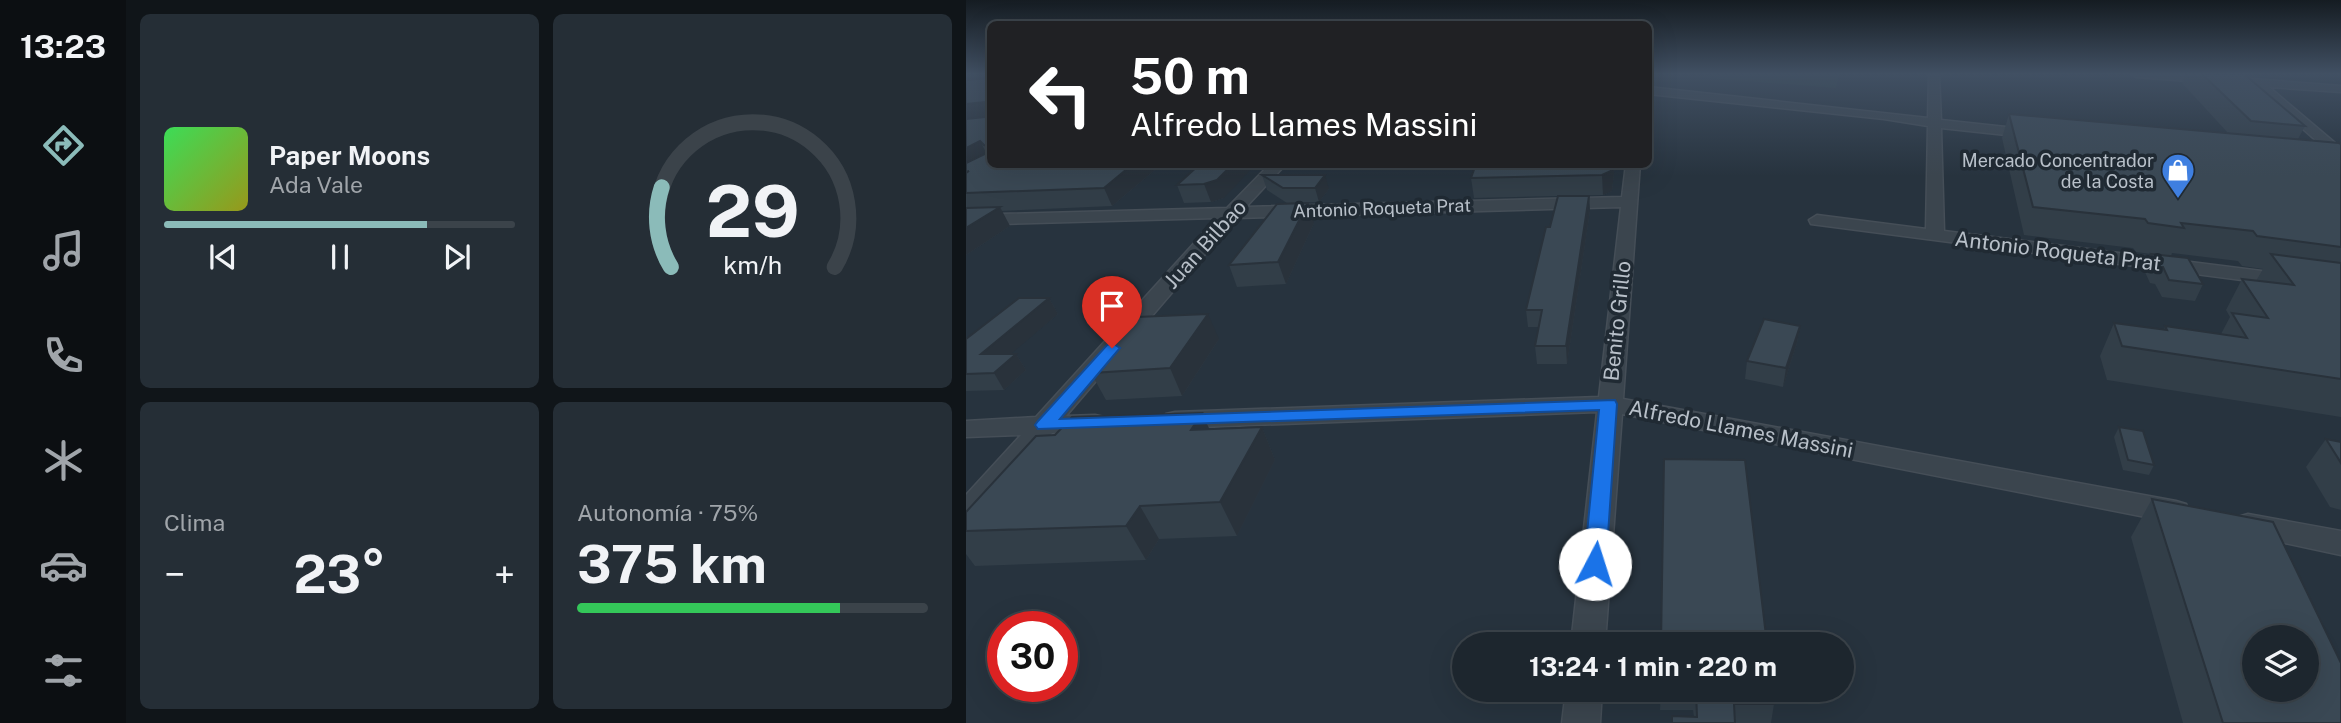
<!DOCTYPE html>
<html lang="es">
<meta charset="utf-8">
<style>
:root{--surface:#1d262e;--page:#252e36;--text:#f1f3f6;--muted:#a0a5aa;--line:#3b434a;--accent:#8bbbb9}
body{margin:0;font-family:"Public Sans",sans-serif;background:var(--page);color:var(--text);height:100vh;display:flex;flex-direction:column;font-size:26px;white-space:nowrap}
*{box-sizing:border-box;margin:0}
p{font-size:23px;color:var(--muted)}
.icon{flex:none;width:38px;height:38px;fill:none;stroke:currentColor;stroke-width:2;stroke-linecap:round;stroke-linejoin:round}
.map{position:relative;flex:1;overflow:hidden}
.side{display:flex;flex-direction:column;gap:14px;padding:14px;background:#101519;width:840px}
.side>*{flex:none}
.guide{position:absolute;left:21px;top:21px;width:665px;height:147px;border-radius:10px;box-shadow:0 7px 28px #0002,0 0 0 2px var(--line);background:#202124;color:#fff;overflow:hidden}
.controls{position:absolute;left:1276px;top:625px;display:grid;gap:14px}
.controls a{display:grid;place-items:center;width:77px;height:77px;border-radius:50%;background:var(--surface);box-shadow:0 7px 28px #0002,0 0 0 2px var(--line);font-size:35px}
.speed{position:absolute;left:21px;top:611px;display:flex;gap:14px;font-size:35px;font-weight:700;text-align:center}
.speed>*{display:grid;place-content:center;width:91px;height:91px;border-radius:50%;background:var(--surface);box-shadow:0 7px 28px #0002,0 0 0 2px var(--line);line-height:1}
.speed .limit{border:10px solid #d22;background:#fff;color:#111}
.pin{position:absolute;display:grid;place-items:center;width:60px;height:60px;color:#fff;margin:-72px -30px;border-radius:50% 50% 50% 0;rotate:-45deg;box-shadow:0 0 7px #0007}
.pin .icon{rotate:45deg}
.me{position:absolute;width:77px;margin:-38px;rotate:5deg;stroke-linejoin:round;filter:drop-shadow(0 0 5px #0008)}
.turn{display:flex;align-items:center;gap:24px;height:147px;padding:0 28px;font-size:32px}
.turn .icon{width:91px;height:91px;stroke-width:2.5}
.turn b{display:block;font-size:49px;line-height:60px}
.big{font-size:52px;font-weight:700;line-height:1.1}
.side .tile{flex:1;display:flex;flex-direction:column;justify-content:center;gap:10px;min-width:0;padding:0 24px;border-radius:10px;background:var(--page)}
.side .dial{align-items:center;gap:0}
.dial svg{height:182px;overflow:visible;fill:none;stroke:var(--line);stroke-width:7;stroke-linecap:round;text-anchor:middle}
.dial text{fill:var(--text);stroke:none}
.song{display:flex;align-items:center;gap:21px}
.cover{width:84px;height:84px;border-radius:10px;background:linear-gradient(135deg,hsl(130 70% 55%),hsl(60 70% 35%))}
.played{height:7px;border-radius:4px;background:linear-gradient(90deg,var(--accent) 75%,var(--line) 75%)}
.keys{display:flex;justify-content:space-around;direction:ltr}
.heat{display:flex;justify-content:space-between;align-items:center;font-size:38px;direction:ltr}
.charge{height:10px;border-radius:5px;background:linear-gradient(90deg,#34c759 75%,var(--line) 0)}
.side .tiles{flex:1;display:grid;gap:14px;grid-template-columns:repeat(2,1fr)}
.trip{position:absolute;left:486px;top:632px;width:402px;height:70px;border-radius:35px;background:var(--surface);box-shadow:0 7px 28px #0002,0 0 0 2px var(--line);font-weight:700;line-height:70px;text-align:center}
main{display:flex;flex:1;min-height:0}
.tabs{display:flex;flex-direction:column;width:126px;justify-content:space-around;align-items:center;background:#0c0f12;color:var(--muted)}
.tabs .icon{width:49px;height:49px}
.tabs .on{color:var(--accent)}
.tabs b{font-size:32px;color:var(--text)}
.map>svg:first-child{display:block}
</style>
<main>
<nav class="tabs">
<b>13:23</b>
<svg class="icon on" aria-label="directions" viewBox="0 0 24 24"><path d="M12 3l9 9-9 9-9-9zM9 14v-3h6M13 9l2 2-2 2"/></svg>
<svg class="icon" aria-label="music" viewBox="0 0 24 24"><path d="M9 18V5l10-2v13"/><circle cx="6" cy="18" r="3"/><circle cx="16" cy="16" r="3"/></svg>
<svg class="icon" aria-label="phone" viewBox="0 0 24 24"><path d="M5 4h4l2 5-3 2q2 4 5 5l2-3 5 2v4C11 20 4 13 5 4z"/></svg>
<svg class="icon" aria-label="climate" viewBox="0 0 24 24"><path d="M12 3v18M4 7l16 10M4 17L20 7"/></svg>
<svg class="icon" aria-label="car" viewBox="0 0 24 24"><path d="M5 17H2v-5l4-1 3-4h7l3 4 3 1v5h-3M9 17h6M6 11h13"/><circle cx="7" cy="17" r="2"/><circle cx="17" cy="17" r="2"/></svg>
<svg class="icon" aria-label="filters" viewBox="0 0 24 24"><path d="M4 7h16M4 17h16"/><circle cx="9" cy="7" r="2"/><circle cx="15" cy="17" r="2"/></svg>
</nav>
<section class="side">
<div class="tiles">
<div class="tile">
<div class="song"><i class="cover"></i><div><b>Paper Moons</b><p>Ada Vale</p></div></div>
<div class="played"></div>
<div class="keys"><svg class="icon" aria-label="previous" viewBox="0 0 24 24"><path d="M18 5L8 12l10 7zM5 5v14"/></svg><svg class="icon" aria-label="pause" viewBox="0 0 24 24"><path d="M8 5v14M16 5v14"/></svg><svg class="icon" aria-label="next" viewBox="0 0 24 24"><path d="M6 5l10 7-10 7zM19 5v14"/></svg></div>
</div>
<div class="tile dial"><svg viewBox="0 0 100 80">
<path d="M14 69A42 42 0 1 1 86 69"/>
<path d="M14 69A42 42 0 0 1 10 34" stroke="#8bbbb9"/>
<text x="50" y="56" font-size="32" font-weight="700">29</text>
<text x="50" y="72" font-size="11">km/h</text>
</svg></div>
<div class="tile"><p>Clima</p>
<div class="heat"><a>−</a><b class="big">23°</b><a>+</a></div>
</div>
<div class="tile"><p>Autonomía · 75%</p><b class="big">375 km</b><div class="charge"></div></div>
</div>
</section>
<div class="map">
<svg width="1375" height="723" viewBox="0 0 1375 723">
<rect width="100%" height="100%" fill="#27333e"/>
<!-- green -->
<polygon fill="#293f3f" points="744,74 873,74 870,88 741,78"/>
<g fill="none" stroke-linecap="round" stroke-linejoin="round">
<defs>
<g id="minor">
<polygon points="963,74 973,74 975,120 1069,130 1076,134 1069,138 975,128 978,231 1375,281 1375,293 845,224 843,220 851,215 960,229 962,126 918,119 682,94 682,87 962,118"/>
<polygon points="1165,74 1222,74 1375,86 1375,92 1303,87 1375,148 1375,159 1370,158 1288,86 1170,77"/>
<polygon points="304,164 320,164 280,207 656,197 660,164 674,164 657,399 1210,501 1220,504 1224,512 1220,520 1210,523 656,414 639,644 605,644 631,412 209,428 200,426 196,420 200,414 209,412 633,397 655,207 270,218 100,416 129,415 138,417 142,423 138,429 86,433 10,522 0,525 0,495 55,435 0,437 0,421 70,417 251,218 0,225 0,215 261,208"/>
<polygon points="1282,514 1375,531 1375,555 1272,533 1267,525 1272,517"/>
<polygon points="600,690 636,690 634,723 596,723"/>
</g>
</defs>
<!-- minor casing -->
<use href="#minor" stroke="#454e57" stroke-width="3"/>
<!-- minor -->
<use href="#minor" fill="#3b454e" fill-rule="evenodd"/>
</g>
<!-- wall -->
<g fill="#323e48">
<polygon points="1219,74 1278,74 1339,126 1332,139 1375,144 1375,417 1141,380 1134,356 1148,323 1198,330 1199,326 1255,334 1264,317 1260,310 1276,279 1290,281 1297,269 1276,266 1272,261 1206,253 1205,256 1237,284 1229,301 1196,297 1189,284 1184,283 1178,270 1185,254 1170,252 1167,248 1058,235 1036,138 1043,114 1262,133 1216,83"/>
<polygon points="24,78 24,164 196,164 146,206 35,211 44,226 0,255 0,193"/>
<polygon points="234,164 258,198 245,202 218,203 211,185"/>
<polygon points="649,164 646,191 637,195 508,198 505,178"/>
<polygon points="296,175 363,189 353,202 321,203 301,190"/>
<polygon points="623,196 624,211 601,364 571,364 569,346 573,327 562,327 560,310 584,227"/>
<polygon points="348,223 320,284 271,287 263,265"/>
<polygon points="83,298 92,314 44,354 50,354 60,370 38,390 0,391 0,339"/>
<polygon points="834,326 831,343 817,387 779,379 781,361"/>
<polygon points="253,339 216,396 140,400 125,373"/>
<polygon points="236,413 243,429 296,427 309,460 271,536 193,539 180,560 9,566 0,554 0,512 89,435"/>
<polygon points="1153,427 1188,465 1183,475 1157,470 1148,437"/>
<polygon points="1360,439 1375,442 1375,510 1364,507 1340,467"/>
<polygon points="1186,499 1375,723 1217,723 1165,537"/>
<polygon points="695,690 806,690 808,704 805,723 706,723 728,717 727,710 694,710"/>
</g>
<!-- shaded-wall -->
<g fill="#29323b">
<polygon points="18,102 24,117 0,120 0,104"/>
<polygon points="14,141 23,158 0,170 0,148"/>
<polygon points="167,164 196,164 146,206 138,188"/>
<polygon points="267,164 290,164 258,198 245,202 238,184"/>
<polygon points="646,164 649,164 646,191 637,195 636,175"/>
<polygon points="359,175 363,189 353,202 349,188"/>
<polygon points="623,196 624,211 601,364 600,346"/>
<polygon points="342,203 348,223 320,284 312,262"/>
<polygon points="34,207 44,226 0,255 0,228"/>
<polygon points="83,298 92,314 25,371 15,354"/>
<polygon points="242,314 253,339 216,396 204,368"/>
<polygon points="834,326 831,343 817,387 820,368"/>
<polygon points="50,354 60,370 38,390 28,373"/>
<polygon points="236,413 251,446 225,430"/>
<polygon points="296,427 309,460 271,536 254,502"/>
<polygon points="174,506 193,539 180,560 160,526"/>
</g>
<!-- building -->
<g fill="#3a4854" stroke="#29323b" stroke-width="2" fill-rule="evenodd">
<polygon points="1236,74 1278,74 1339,126 1285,121"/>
<polygon points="24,78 24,146 18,145 14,141 0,148 0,119 18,117 18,102 0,104 0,80"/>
<polygon points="1043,114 1373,143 1375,144 1375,247 1291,236 1287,231 1215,223 1218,228 1182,223 1179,219 1067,207"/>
<polygon points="24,150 24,164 167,164 138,188 0,193 0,173 3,171 0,172 0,163 23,152"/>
<polygon points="234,164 267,164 251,180 238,184 211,185"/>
<polygon points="510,164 646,164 645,171 636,175 505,178"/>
<polygon points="296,175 359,175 349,188 317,188"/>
<polygon points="592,196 623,196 600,346 569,346 576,310 560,310 580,227 584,227"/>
<polygon points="342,203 312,262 263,265 311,204"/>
<polygon points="34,207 0,228 0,208"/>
<polygon points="1185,254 1222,258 1237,284 1203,280 1197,267 1192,267"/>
<polygon points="1305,254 1375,263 1375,379 1156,346 1148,323 1201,330 1199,326 1281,338 1266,313 1302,318 1276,279 1328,285"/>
<polygon points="53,298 83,298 15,354 50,354 28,373 0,374 0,339"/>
<polygon points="242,314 204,368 125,373 171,317"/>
<polygon points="798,319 834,326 820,368 781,361"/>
<polygon points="236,413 225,430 296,427 254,502 174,506 160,526 0,531 0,512 70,436 89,435 106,417"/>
<polygon points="1153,427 1177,431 1188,465 1162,460"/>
<polygon points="1360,439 1375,442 1375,463"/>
<polygon points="698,459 779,460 801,644 695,644"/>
<path d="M 1186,499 L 1307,522 L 1375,663 L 1375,723 L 1257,723 ZM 1288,637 L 1340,637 L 1340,690 L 1288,690 Z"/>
<polygon points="730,690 806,690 808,704 768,704 769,723 706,723 706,716 731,717"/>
</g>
<!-- sky -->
<linearGradient id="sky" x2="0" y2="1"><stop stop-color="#151c22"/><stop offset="0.42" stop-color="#415063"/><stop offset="1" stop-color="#415063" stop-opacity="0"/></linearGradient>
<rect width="1375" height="176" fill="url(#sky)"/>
<!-- route -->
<polygon fill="#1a73e8" stroke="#114b97" stroke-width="2" points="146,343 154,348 94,419 649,400 651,404 640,564 637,570 629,573 621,570 618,564 633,410 72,429 69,425 72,421 141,345"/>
<!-- icons -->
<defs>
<symbol id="shop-pin" viewBox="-11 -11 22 30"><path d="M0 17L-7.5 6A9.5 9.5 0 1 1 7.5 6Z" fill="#3f7fe0" stroke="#202a33"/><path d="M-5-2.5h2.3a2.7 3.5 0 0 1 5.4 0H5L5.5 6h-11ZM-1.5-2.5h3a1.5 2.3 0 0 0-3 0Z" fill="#fff"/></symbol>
</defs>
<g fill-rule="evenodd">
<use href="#shop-pin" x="1193" y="151" width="38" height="52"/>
</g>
<g text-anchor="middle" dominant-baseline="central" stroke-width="7" stroke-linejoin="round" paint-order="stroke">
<!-- far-poi labels -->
<g font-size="18" fill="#b8c0c9" stroke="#202a33" text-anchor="end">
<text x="1188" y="160">Mercado Concentrador<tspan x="1188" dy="21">de la Costa</tspan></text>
</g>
<!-- far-street labels -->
<g font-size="18" fill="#b8c0c9" stroke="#202a33">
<text transform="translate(416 208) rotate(-2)">Antonio Roqueta Prat</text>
</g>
<!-- street labels -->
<g font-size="21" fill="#b8c0c9" stroke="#202a33">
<text transform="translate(239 244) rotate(-48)">Juan Bilbao</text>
<text transform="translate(1092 251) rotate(7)">Antonio Roqueta Prat</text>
<text transform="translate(651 321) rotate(-84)">Benito Grillo</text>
<text transform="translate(775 429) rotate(11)">Alfredo Llames Massini</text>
</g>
</g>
</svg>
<div class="controls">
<a><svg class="icon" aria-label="layers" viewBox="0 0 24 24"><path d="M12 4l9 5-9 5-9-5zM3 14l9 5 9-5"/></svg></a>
</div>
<div class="speed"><div class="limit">30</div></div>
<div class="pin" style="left:146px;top:348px;background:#d93025"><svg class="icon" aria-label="arrive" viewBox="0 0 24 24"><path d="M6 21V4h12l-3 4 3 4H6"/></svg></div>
<svg class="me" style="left:629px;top:564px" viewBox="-20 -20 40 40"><circle r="19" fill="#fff"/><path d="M0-13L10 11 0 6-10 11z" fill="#1a73e8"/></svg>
<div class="trip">13:24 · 1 min · 220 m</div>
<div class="guide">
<div class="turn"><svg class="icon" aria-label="left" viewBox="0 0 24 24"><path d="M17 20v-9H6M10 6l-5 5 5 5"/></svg><div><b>50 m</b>Alfredo Llames Massini</div></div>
</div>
</div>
</main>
